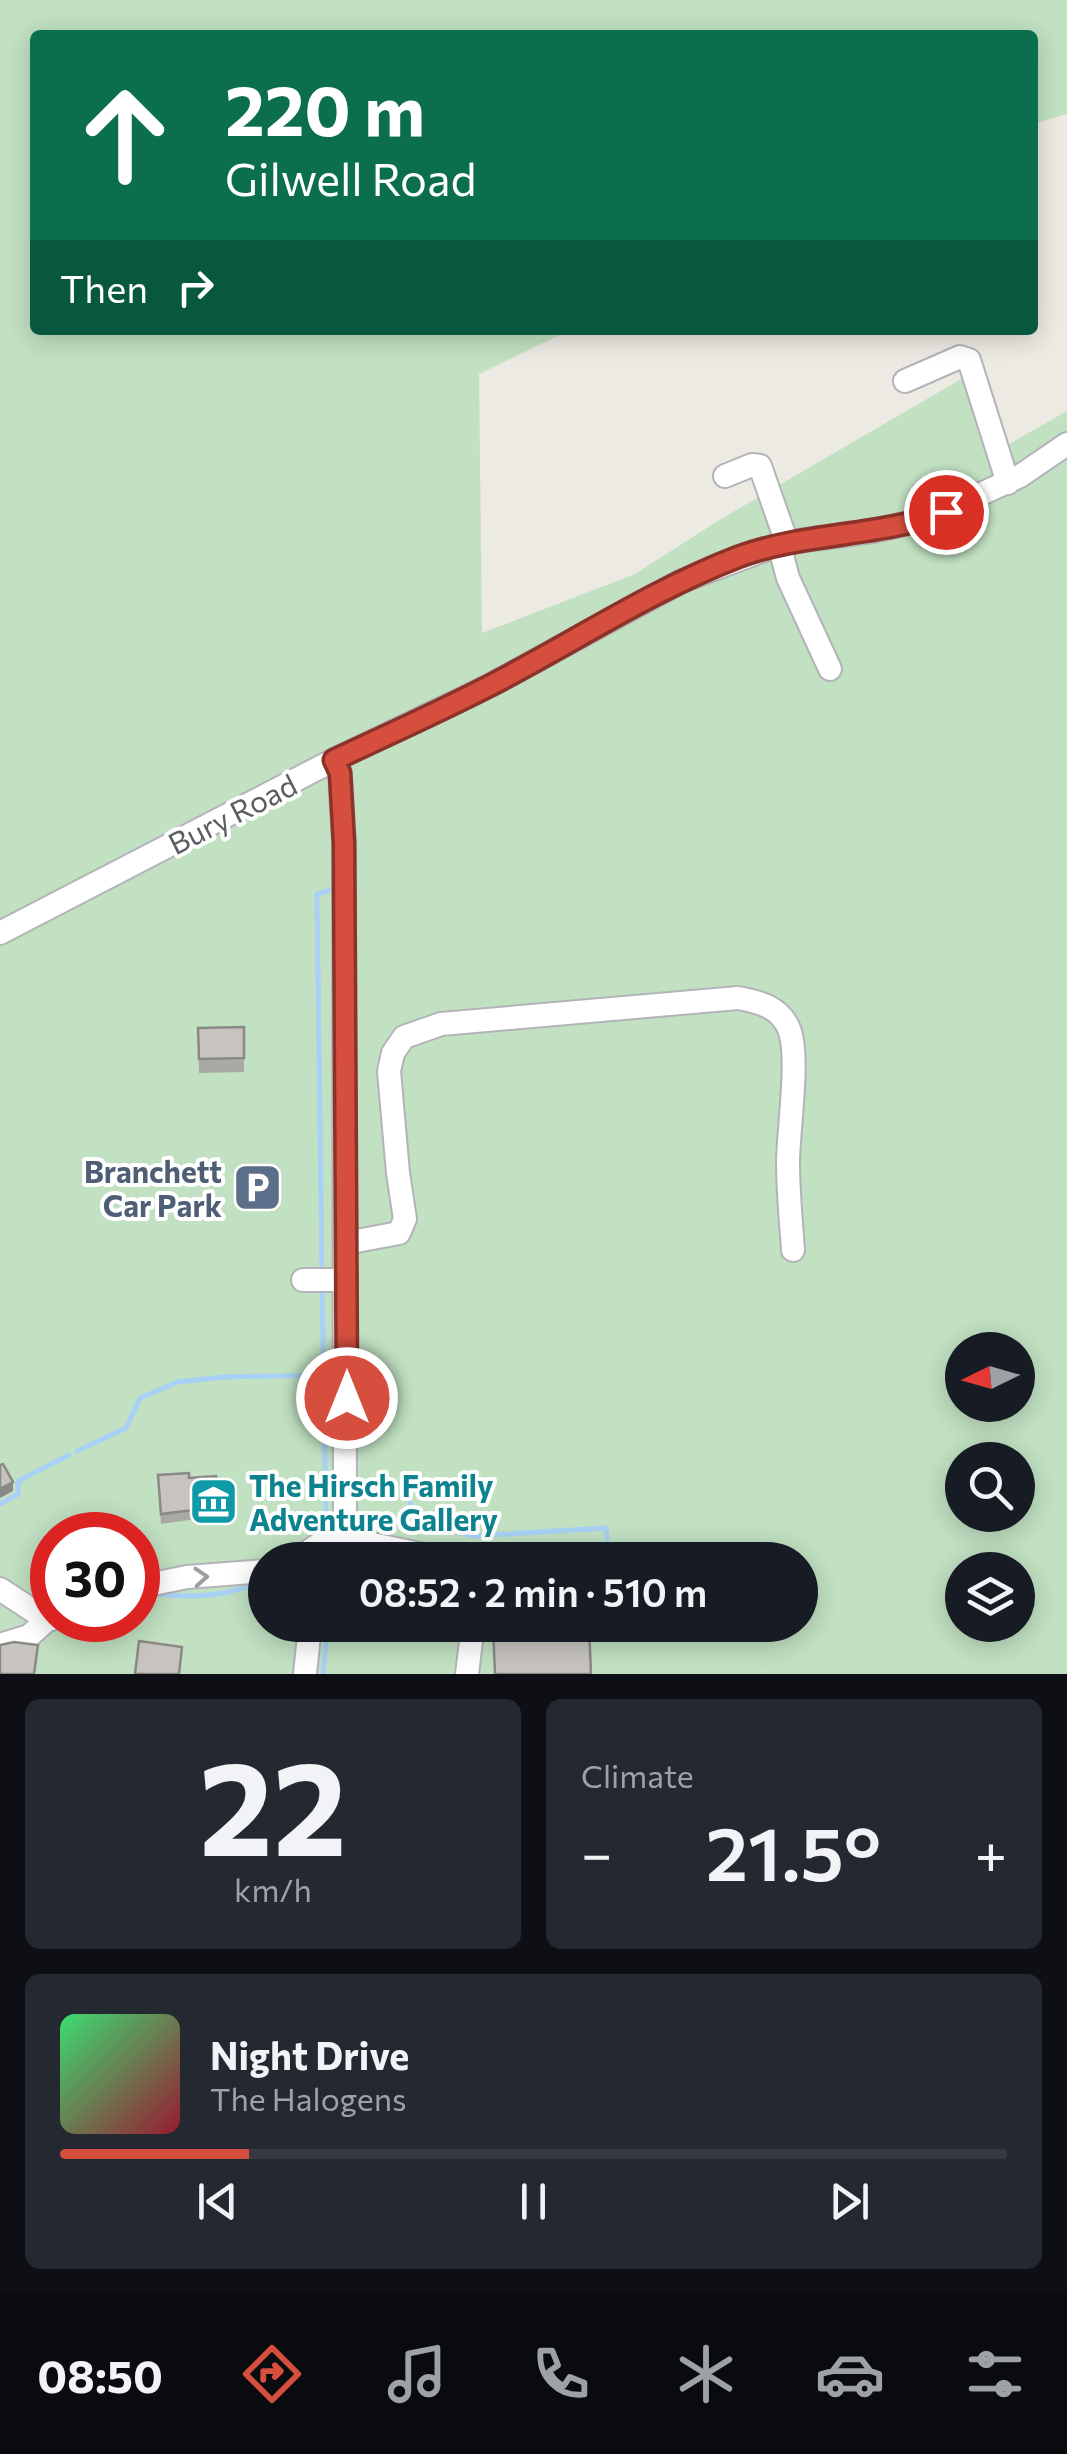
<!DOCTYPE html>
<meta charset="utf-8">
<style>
:root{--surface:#171b24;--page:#242831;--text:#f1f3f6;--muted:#9ea1a6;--line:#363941;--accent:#d64f3e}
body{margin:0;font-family:Commissioner,sans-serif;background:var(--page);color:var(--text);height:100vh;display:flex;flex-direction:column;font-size:38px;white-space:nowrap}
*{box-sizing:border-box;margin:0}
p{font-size:32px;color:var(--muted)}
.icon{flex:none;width:55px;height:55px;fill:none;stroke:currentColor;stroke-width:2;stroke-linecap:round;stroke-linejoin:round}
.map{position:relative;height:1674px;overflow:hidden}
.details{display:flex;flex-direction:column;gap:25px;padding:25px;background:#0d0f14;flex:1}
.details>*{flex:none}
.guide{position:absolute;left:30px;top:30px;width:1008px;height:305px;border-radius:10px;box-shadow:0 5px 25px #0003;background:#0b6e4f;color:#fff;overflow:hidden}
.needle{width:65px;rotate:265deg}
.controls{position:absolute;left:945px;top:1332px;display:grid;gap:20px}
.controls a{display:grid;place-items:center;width:90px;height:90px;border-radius:50%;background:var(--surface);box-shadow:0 5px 25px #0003;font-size:50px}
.speed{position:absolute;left:30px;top:1512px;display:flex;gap:20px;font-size:50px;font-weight:700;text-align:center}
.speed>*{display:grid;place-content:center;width:130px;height:130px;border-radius:50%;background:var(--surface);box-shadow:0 5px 25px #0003;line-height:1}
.speed .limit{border:15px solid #d22;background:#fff;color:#111}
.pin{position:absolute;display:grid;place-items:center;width:85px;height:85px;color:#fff;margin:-42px;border:5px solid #fff;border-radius:50%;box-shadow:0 2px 10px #0007}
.me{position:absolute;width:110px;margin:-55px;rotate:0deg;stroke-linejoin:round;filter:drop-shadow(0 0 8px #0008)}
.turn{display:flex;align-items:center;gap:35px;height:210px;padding:0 30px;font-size:45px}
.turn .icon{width:130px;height:130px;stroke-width:2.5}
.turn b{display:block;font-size:70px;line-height:85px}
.then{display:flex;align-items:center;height:95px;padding:0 30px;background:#0003;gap:20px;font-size:38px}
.big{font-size:75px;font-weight:600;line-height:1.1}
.details .widget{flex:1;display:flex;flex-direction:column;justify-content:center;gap:15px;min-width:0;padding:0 35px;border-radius:15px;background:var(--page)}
.details .dial{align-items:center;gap:0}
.dial b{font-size:130px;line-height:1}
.song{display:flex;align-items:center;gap:30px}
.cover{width:120px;height:120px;border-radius:15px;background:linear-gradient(135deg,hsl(140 70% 55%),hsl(350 70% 35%))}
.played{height:10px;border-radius:5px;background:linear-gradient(90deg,var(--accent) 20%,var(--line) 20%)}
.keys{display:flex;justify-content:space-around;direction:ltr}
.heat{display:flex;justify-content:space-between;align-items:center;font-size:55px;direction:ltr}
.details .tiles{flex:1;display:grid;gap:25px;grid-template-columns:1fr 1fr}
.widget:last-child{grid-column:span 2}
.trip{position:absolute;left:248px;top:1542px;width:570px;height:100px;border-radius:50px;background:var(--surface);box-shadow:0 5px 25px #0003;font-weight:600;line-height:100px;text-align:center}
.tabs{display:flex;height:160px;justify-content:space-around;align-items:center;background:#090b0e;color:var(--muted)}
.tabs .icon{width:70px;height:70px}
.tabs .current{color:var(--accent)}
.tabs b{font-size:45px;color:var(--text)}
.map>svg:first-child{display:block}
</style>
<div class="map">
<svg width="1067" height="1674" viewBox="0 0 1067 1674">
<rect width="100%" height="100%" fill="#eceae2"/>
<!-- green -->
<path fill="#c1e1c2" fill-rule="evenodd" d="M 0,0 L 1067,0 L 1067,114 L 1033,124 L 1032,35 L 35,35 L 35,330 L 570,330 L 479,374 L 482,633 L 635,574 L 721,519 L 963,378 L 995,452 L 1067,411 L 1067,1674 L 0,1674 ZM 962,1350 L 1018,1350 L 1018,1405 L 962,1405 ZM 962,1460 L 1018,1460 L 1018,1515 L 962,1515 ZM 52,1535 L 138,1535 L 138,1620 L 52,1620 ZM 265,1560 L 800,1560 L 800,1625 L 265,1625 ZM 962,1570 L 1018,1570 L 1018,1625 L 962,1625 Z"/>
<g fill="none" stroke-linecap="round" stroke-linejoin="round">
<!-- stream -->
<g stroke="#a8d1f5" stroke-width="5">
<polyline points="322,1273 317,898 317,894 336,888"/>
<polyline points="322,1284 326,1522 329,1533"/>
<polyline points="77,1451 126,1428 140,1398 178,1382 223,1377 323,1375"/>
<polyline points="408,1496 417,1521 474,1536 606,1528 609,1553"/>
<polyline points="0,1504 18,1494 18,1481 69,1455"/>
<polyline points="319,1557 335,1550"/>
<path d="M 157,1594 C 191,1598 228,1597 261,1581"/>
<polyline points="323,1674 328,1625"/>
</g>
<defs>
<g id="minor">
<polyline points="905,381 960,357 969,360 1008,483"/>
<polyline points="725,476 752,465 760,466 787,543"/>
<polyline points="779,544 788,578 830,669"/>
<polyline points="334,760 340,773 344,843 345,1538"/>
<polyline points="0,933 334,760 491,685 682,581 783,543 873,531 927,519 1020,476 1067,444"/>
<path d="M 346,1243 L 399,1233 L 405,1219 L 398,1173 L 389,1071 L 393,1053 L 404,1037 L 441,1024 L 738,998 C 760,1002 780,1007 789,1029 C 800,1056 788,1131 788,1163 C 788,1192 791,1221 793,1250"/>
<polyline points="303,1280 346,1280"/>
<path d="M 296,1560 C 306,1554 319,1542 330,1539 C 343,1536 428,1556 448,1560"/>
<polyline points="138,1587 187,1577 265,1571"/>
<polyline points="0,1589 47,1620 52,1619"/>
<polyline points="0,1645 29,1636 47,1620"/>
<polyline points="305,1674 310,1625"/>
<polyline points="467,1674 473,1625"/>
</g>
</defs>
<!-- minor casing -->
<use href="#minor" stroke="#b3b4b8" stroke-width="26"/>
<!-- minor -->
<use href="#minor" stroke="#fff" stroke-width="22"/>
</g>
<!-- wall -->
<g fill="#aba9a4">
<polygon points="198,1028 244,1058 244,1072 199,1073"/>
<polygon points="216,1476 218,1516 161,1524 158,1485 189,1478"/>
<polygon points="602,1625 616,1625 616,1638 603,1638"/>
</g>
<!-- shaded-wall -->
<polygon fill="#8b8986" points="13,1482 13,1491 0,1498 0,1489"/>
<!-- building -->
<g fill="#c7c4bf" stroke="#8b8986" stroke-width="2.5">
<polygon points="244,1027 244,1058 199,1059 198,1028"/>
<polygon points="3,1464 13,1482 0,1489 0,1465"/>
<polygon points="189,1473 189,1478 216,1476 218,1507 161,1514 158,1475"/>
<polygon points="589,1625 591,1674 495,1674 493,1626"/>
<polygon points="602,1625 616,1625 616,1633 603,1634"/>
<polygon points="139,1641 182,1647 179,1674 135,1674"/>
<polygon points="14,1642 38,1645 34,1674 0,1674 0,1645"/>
</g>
<!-- one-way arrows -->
<defs><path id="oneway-chevron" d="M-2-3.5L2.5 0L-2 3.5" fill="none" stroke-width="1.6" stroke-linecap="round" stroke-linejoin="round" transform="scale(2.5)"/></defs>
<use stroke="#9d9ea0" href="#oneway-chevron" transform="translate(201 1577) rotate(-4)"/>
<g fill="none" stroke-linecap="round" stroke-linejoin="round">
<defs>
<path id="route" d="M 347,1398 L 344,843 L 340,773 L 334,760 C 387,735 441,711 493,684 C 574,642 652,590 738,557 C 805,532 879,537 946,512"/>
</defs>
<!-- route casing -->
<use href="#route" stroke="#8b3328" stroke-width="25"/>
<!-- route -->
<use href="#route" stroke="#d64f3e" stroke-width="18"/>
</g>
<!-- icons -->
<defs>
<symbol id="parking-square" viewBox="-11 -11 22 22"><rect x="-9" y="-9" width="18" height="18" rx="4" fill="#5c6f8a" stroke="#fff"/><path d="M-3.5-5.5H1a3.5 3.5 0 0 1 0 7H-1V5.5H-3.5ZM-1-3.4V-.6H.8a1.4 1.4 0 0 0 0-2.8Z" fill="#fff"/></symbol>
<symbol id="museum-square" viewBox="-11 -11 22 22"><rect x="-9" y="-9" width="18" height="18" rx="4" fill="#0f9aa8" stroke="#fff"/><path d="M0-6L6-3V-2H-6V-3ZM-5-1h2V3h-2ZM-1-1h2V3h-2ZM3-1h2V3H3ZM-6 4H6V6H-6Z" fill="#fff"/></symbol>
</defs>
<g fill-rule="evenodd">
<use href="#parking-square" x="230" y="1160" width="55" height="55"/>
<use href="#museum-square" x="186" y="1474" width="55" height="55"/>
</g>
<g text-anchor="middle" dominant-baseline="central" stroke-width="8" stroke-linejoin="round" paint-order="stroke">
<!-- street labels -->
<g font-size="30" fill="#5b5d61" stroke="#fff">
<text transform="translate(232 813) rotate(-27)">Bury Road</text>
</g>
<!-- service labels -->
<g font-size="30" font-weight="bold" fill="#4e5e75" stroke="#fff" text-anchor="end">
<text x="222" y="1170">Branchett<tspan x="222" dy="34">Car Park</tspan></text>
</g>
<!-- culture labels -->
<g font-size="30" font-weight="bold" fill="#0d838f" stroke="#fff" text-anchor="start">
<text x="249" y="1484">The Hirsch Family<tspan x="249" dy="34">Adventure Gallery</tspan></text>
</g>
</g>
</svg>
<div class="controls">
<a><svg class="needle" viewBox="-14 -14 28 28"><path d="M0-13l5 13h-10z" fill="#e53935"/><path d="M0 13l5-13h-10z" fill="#9ea1a6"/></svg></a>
<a><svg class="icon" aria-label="search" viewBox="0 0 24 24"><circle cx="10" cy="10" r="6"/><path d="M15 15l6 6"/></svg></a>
<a><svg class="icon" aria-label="layers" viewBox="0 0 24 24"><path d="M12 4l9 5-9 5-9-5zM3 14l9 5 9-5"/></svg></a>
</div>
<div class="speed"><div class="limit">30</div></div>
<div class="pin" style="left:946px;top:512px;background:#d93025"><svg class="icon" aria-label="arrive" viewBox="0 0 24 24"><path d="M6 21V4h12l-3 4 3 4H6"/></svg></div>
<svg class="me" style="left:347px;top:1398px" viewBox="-20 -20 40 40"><circle r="17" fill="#d64f3e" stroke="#fff" stroke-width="3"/><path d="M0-11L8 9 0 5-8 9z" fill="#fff"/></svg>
<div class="trip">08:52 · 2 min · 510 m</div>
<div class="guide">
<div class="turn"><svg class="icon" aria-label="ahead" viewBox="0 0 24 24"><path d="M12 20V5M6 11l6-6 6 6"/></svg><div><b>220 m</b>Gilwell Road</div></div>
<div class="then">Then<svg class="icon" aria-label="right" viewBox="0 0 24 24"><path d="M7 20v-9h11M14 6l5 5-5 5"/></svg></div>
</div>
</div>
<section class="details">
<div class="tiles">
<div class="widget dial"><b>22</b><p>km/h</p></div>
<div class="widget"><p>Climate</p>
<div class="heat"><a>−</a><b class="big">21.5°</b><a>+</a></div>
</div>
<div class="widget">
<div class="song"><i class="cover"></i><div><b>Night Drive</b><p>The Halogens</p></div></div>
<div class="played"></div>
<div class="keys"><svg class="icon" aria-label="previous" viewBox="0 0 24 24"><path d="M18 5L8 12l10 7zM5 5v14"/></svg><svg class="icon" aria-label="pause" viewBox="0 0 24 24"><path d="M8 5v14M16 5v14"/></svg><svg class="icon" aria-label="next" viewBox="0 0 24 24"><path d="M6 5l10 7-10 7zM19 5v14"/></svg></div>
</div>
</div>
</section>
<nav class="tabs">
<b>08:50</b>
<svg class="icon current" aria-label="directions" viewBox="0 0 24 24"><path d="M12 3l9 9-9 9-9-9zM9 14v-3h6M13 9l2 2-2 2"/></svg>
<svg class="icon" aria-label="music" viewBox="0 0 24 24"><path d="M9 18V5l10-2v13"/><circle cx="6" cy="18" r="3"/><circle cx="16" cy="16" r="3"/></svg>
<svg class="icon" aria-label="phone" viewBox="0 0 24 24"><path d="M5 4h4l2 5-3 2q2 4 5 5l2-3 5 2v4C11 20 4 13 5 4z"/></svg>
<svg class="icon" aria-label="climate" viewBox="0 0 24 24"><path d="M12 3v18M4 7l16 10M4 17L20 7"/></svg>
<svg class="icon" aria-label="car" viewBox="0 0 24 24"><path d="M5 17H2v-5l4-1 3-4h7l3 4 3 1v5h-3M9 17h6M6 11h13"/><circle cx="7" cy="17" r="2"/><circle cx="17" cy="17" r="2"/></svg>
<svg class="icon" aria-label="filters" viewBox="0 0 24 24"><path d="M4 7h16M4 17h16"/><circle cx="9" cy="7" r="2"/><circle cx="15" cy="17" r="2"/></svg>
</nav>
